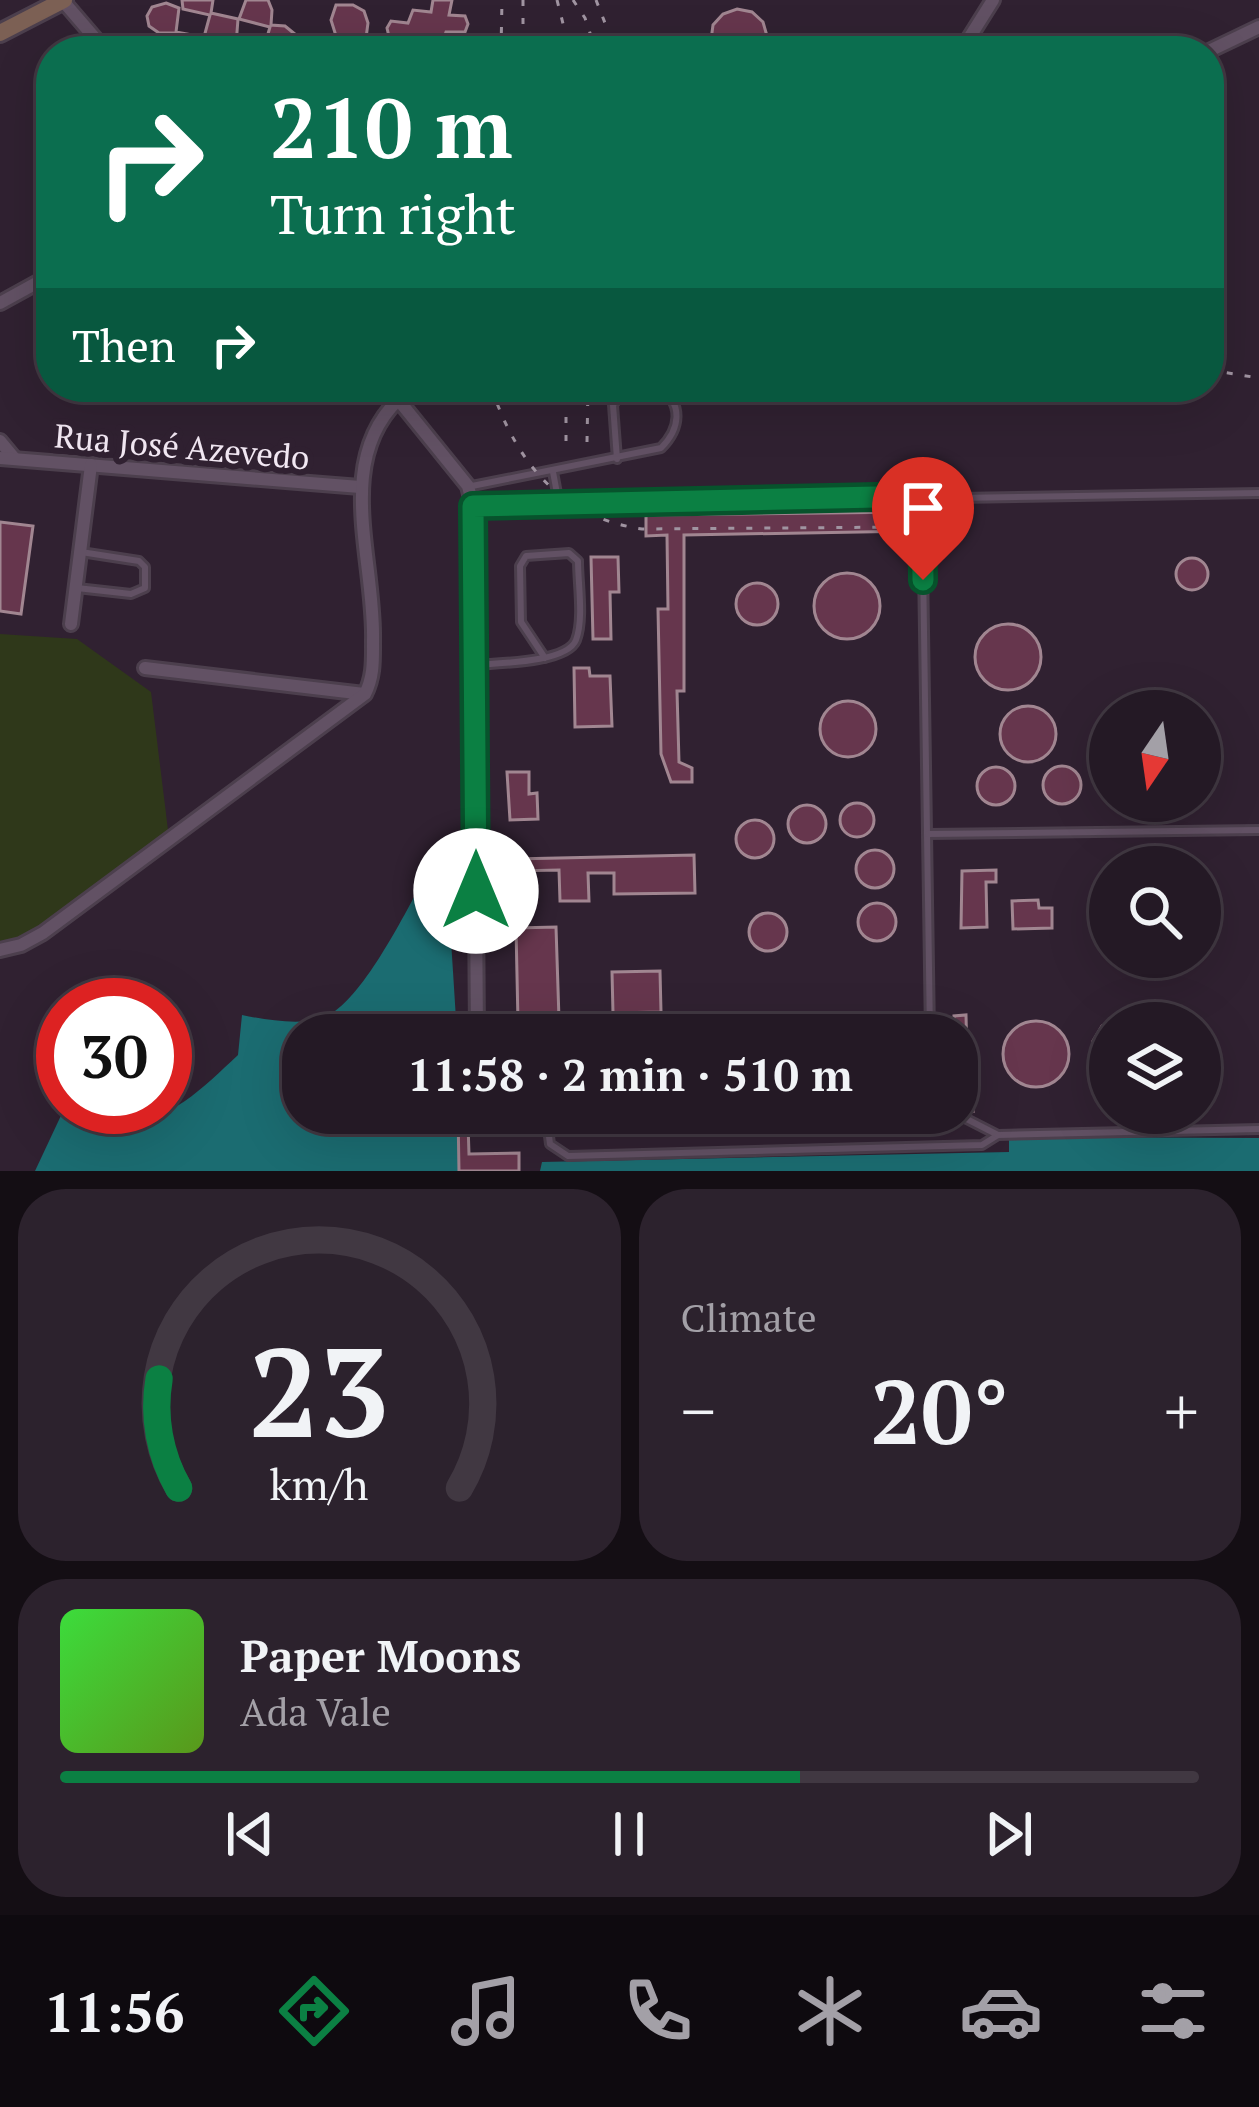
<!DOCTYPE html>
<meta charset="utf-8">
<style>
:root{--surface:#241925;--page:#2c222d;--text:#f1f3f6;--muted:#a3a0a7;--line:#413842;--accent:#0b8043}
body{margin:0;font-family:"PT Serif",serif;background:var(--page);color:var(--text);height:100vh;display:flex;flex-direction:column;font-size:45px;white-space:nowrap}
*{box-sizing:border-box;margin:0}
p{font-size:39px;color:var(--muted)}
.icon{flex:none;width:66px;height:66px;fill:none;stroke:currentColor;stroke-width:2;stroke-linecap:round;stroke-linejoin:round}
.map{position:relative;height:1171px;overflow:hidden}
.side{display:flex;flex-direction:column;gap:18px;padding:18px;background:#140e14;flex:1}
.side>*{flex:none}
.top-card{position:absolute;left:36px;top:36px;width:1188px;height:366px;border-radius:48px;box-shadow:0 12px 48px #0002,0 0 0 3px var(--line);background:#0b6e4f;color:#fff;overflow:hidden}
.needle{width:78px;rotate:193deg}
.tools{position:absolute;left:1089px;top:690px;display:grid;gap:24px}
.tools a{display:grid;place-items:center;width:132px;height:132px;border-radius:50%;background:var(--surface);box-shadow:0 12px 48px #0002,0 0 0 3px var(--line);font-size:60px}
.speed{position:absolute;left:36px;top:978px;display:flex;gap:24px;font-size:60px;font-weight:700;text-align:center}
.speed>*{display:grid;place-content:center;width:156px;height:156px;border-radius:50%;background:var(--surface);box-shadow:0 12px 48px #0002,0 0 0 3px var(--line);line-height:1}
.speed .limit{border:18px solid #d22;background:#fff;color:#111}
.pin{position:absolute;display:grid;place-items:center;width:102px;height:102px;color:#fff;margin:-123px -51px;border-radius:50% 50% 50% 0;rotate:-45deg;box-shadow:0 0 12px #0007}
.pin .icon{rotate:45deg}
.me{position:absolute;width:132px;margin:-66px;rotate:0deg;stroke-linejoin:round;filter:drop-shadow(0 0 9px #0008)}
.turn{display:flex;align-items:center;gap:42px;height:252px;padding:0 36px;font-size:54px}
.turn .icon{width:156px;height:156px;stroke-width:2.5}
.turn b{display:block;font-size:84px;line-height:102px}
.then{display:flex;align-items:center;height:114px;padding:0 36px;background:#0003;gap:24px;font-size:45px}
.big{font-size:90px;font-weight:600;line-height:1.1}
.side .widget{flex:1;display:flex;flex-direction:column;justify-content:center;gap:18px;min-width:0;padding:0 42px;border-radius:48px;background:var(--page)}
.side .dial{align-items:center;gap:0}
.dial svg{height:312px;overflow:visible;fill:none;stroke:var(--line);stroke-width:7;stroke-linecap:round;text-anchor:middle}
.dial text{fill:var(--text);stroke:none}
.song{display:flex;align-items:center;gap:36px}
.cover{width:144px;height:144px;border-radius:18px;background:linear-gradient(135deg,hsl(120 70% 55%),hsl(90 70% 35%))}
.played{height:12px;border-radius:6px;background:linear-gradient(90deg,var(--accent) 65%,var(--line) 65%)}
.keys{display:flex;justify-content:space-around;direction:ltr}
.heat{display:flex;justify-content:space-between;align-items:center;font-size:66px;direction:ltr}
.side .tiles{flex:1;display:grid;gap:18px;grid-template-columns:1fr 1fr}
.widget:last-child{grid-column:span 2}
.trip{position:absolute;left:282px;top:1014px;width:696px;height:120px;border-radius:48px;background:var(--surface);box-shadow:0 12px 48px #0002,0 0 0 3px var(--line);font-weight:600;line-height:120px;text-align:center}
.tab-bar{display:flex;height:192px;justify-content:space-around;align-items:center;background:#0e0a0f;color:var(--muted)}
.tab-bar .icon{width:84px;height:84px}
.tab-bar .on{color:var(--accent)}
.tab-bar b{font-size:54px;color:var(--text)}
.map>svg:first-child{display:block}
</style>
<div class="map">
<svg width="1259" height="1171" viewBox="0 0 1259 1171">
<rect width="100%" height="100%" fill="#302131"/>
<!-- green -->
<polygon fill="#2f381a" points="0,634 77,639 151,692 169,838 29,937 0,941"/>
<!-- water -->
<g fill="#1b6c71">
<path d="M 438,875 L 451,940 L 457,1035 L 303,1035 L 303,1113 L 465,1113 L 464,1171 L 35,1171 L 65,1107 C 79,1108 87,1118 100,1121 C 162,1132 198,1092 238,1055 L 242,1015 C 266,1020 292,1024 317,1020 C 357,1012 403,916 423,881 Z"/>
<polygon points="1009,1137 1259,1138 1259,1171 540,1171 542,1162 1009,1152"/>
</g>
<!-- building -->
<g fill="#66364d" stroke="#a18691" stroke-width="3">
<polygon points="182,0 213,0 211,13 238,19 236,45 218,44 204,37 210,15 183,9"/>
<polygon points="246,0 268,0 272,10 271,25 285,26 296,35 294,51 263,51 270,27 239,19"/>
<polygon points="433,0 452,0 449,15 465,16 468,24 465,32 446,32 442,43 424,44 422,51 361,51 364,39 390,41 387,28 391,21 408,23 413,10 431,12"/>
<polygon points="166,3 179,8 176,32 203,37 202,51 172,51 175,33 159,33 149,26 147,16 152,7"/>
<polygon points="336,5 353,5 364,11 368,23 366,38 350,42 336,36 331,20"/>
<polygon points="737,9 752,12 763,22 767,36 766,51 715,51 711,40 713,25 723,14"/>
<polygon points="914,512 915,531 684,535 684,691 677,691 679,762 692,768 692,782 671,782 661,754 658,609 668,609 667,535 646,536 646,515"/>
<polygon points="0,522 33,526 21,614 0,611"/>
<polygon points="591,557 618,557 619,592 610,592 611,639 593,639"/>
<circle cx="1192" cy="574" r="16"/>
<circle cx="847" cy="606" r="33"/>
<circle cx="757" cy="604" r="21"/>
<circle cx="1008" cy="657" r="33"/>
<polygon points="574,668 589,668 590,676 610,676 612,726 575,727"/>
<circle cx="848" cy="729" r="28"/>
<circle cx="1028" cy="734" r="28"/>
<circle cx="1062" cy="785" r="19"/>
<circle cx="996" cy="786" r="19"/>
<polygon points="507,772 529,772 529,794 537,793 538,819 510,820"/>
<circle cx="857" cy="820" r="17"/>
<circle cx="807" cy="824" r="19"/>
<circle cx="755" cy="839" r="19"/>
<circle cx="875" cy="869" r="19"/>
<polygon points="694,855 695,893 614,894 614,873 588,873 589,901 560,901 559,870 514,871 514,859"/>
<polygon points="996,870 996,882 986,882 987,927 961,928 962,871"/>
<polygon points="1110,891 1110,954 1101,951 1091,928 1093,912"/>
<polygon points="1038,900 1039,908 1052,908 1052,928 1013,929 1012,901"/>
<circle cx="877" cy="922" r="19"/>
<circle cx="768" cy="932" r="19"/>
<polygon points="556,927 559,1019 552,1019 552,1035 514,1035 513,1022 518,1022 516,928"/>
<polygon points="660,971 661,1012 613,1013 612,972"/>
<polygon points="966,1015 968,1098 972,1098 973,1111 957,1106 954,1016"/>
<circle cx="1036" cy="1054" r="33"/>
<polygon points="1110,1023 1110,1087 1098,1073 1091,1058 1093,1041 1102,1026"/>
<polygon points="458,1113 482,1113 468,1124 469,1154 519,1153 519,1171 459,1171"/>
</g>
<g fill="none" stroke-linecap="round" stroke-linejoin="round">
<defs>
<g id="lane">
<polyline points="617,459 613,405 625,387"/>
<polyline points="553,472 559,504"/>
<path d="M 472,486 L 661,448 C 680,429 684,404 659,387"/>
<polyline points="922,496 930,1035"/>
<polyline points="473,506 1259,493"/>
<polyline points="77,588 131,594 145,588 145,567 139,561 81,552"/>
<path d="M 474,665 C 497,663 567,663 576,640 C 584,619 578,584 578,561 L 569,553 L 526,556 L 520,566 L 521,622 L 545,658"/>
<polyline points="928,834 1259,830"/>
<polyline points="480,1028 505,1035"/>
<polyline points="546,1113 550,1144 568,1156 982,1145 998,1135 1259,1129"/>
<polyline points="955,1113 998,1135"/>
</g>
<g id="street">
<polyline points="63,1 106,51"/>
<polyline points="961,51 993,0"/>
<polyline points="1209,51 1259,27"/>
<polyline points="0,303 51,275"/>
<polyline points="388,387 468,486 473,506 477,1035"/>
<polyline points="0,441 15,459"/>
<polyline points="0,458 360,487"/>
<polyline points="71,624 91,465"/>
<polyline points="145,668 364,694"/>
<path d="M 0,950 L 21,945 L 43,933 L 365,694 C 374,676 373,660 373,640 C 375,560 334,462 398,400"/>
</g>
<polyline id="secondary" points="0,33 64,0"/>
</defs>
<!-- lane casing -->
<use href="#lane" stroke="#4c3f4d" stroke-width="12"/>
<!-- street casing -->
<use href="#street" stroke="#4c3f4d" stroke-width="18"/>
<!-- secondary casing -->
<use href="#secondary" stroke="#4c3f4d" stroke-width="22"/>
<!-- lane -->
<use href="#lane" stroke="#625164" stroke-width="6"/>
<!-- street -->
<use href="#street" stroke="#625164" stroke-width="12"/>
<!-- secondary -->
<use href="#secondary" stroke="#7c6054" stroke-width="16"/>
<!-- rail -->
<g stroke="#a094a1" stroke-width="3" stroke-dasharray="6 12" stroke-linecap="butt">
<polyline points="523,0 523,51"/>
<polyline points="557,0 570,51"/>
<polyline points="573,0 585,18 596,51"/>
<polyline points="596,0 616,51"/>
<polyline points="501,51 502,0"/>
<polyline points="1209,370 1259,378"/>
<path d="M 491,387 C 517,463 560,517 642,529 L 910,527"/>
<polyline points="566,441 566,387"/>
<polyline points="587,442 588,387"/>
</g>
</g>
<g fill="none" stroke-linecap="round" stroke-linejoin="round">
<defs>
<polyline id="route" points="476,891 473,506 922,496 923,580"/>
</defs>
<!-- route casing -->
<use href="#route" stroke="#07532c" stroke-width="30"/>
<!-- route -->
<use href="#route" stroke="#0b8043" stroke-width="21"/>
</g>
<g text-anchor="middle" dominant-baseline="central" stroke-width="12" stroke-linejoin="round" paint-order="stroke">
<!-- street labels -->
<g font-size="33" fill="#f2e8f3" stroke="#302131">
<text transform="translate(182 446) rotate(5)">Rua José Azevedo</text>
</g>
</g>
</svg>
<div class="tools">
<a><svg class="needle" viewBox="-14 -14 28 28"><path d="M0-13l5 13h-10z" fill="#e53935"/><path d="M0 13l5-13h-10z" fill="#a3a0a7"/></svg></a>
<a><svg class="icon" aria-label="search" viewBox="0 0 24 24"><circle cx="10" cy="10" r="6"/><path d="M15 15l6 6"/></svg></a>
<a><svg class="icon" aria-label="layers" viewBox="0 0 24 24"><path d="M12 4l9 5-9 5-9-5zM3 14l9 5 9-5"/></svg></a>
</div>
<div class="speed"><div class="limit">30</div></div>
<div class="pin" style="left:923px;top:580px;background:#d93025"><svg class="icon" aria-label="arrive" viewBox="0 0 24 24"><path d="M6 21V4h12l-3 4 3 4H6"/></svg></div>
<svg class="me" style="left:476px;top:891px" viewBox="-20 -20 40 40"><circle r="19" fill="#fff"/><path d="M0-13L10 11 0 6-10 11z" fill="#0b8043"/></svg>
<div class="trip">11:58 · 2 min · 510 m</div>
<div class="top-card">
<div class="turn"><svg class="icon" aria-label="right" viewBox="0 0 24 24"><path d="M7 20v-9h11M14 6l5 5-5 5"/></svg><div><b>210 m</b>Turn right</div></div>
<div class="then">Then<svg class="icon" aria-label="right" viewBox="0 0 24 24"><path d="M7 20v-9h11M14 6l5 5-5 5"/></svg></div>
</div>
</div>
<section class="side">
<div class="tiles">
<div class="widget dial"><svg viewBox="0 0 100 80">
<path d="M14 69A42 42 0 1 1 86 69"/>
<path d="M14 69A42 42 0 0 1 9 41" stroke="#0b8043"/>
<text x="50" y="56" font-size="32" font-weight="700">23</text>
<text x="50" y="72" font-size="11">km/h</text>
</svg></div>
<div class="widget"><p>Climate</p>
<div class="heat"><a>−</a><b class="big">20°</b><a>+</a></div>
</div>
<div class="widget">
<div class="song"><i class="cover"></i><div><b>Paper Moons</b><p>Ada Vale</p></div></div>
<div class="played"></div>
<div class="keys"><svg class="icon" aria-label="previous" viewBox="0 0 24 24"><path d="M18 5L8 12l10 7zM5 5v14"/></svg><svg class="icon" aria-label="pause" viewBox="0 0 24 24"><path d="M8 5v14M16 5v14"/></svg><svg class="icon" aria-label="next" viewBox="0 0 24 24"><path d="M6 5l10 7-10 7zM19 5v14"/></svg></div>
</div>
</div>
</section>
<nav class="tab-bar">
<b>11:56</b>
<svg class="icon on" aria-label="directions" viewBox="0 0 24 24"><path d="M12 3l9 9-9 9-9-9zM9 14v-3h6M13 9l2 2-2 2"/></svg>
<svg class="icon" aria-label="music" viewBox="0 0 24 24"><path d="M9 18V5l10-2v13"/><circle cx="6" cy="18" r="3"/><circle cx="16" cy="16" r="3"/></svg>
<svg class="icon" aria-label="phone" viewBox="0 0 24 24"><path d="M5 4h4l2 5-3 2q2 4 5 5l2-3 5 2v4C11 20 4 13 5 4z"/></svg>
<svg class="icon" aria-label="climate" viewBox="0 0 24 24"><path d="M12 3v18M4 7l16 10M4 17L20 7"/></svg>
<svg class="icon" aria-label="car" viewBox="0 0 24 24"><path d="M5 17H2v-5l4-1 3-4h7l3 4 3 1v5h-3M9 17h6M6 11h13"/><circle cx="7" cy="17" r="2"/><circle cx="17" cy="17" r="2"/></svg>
<svg class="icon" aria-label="filters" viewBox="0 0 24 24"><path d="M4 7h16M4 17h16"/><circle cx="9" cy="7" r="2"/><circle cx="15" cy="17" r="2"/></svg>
</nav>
